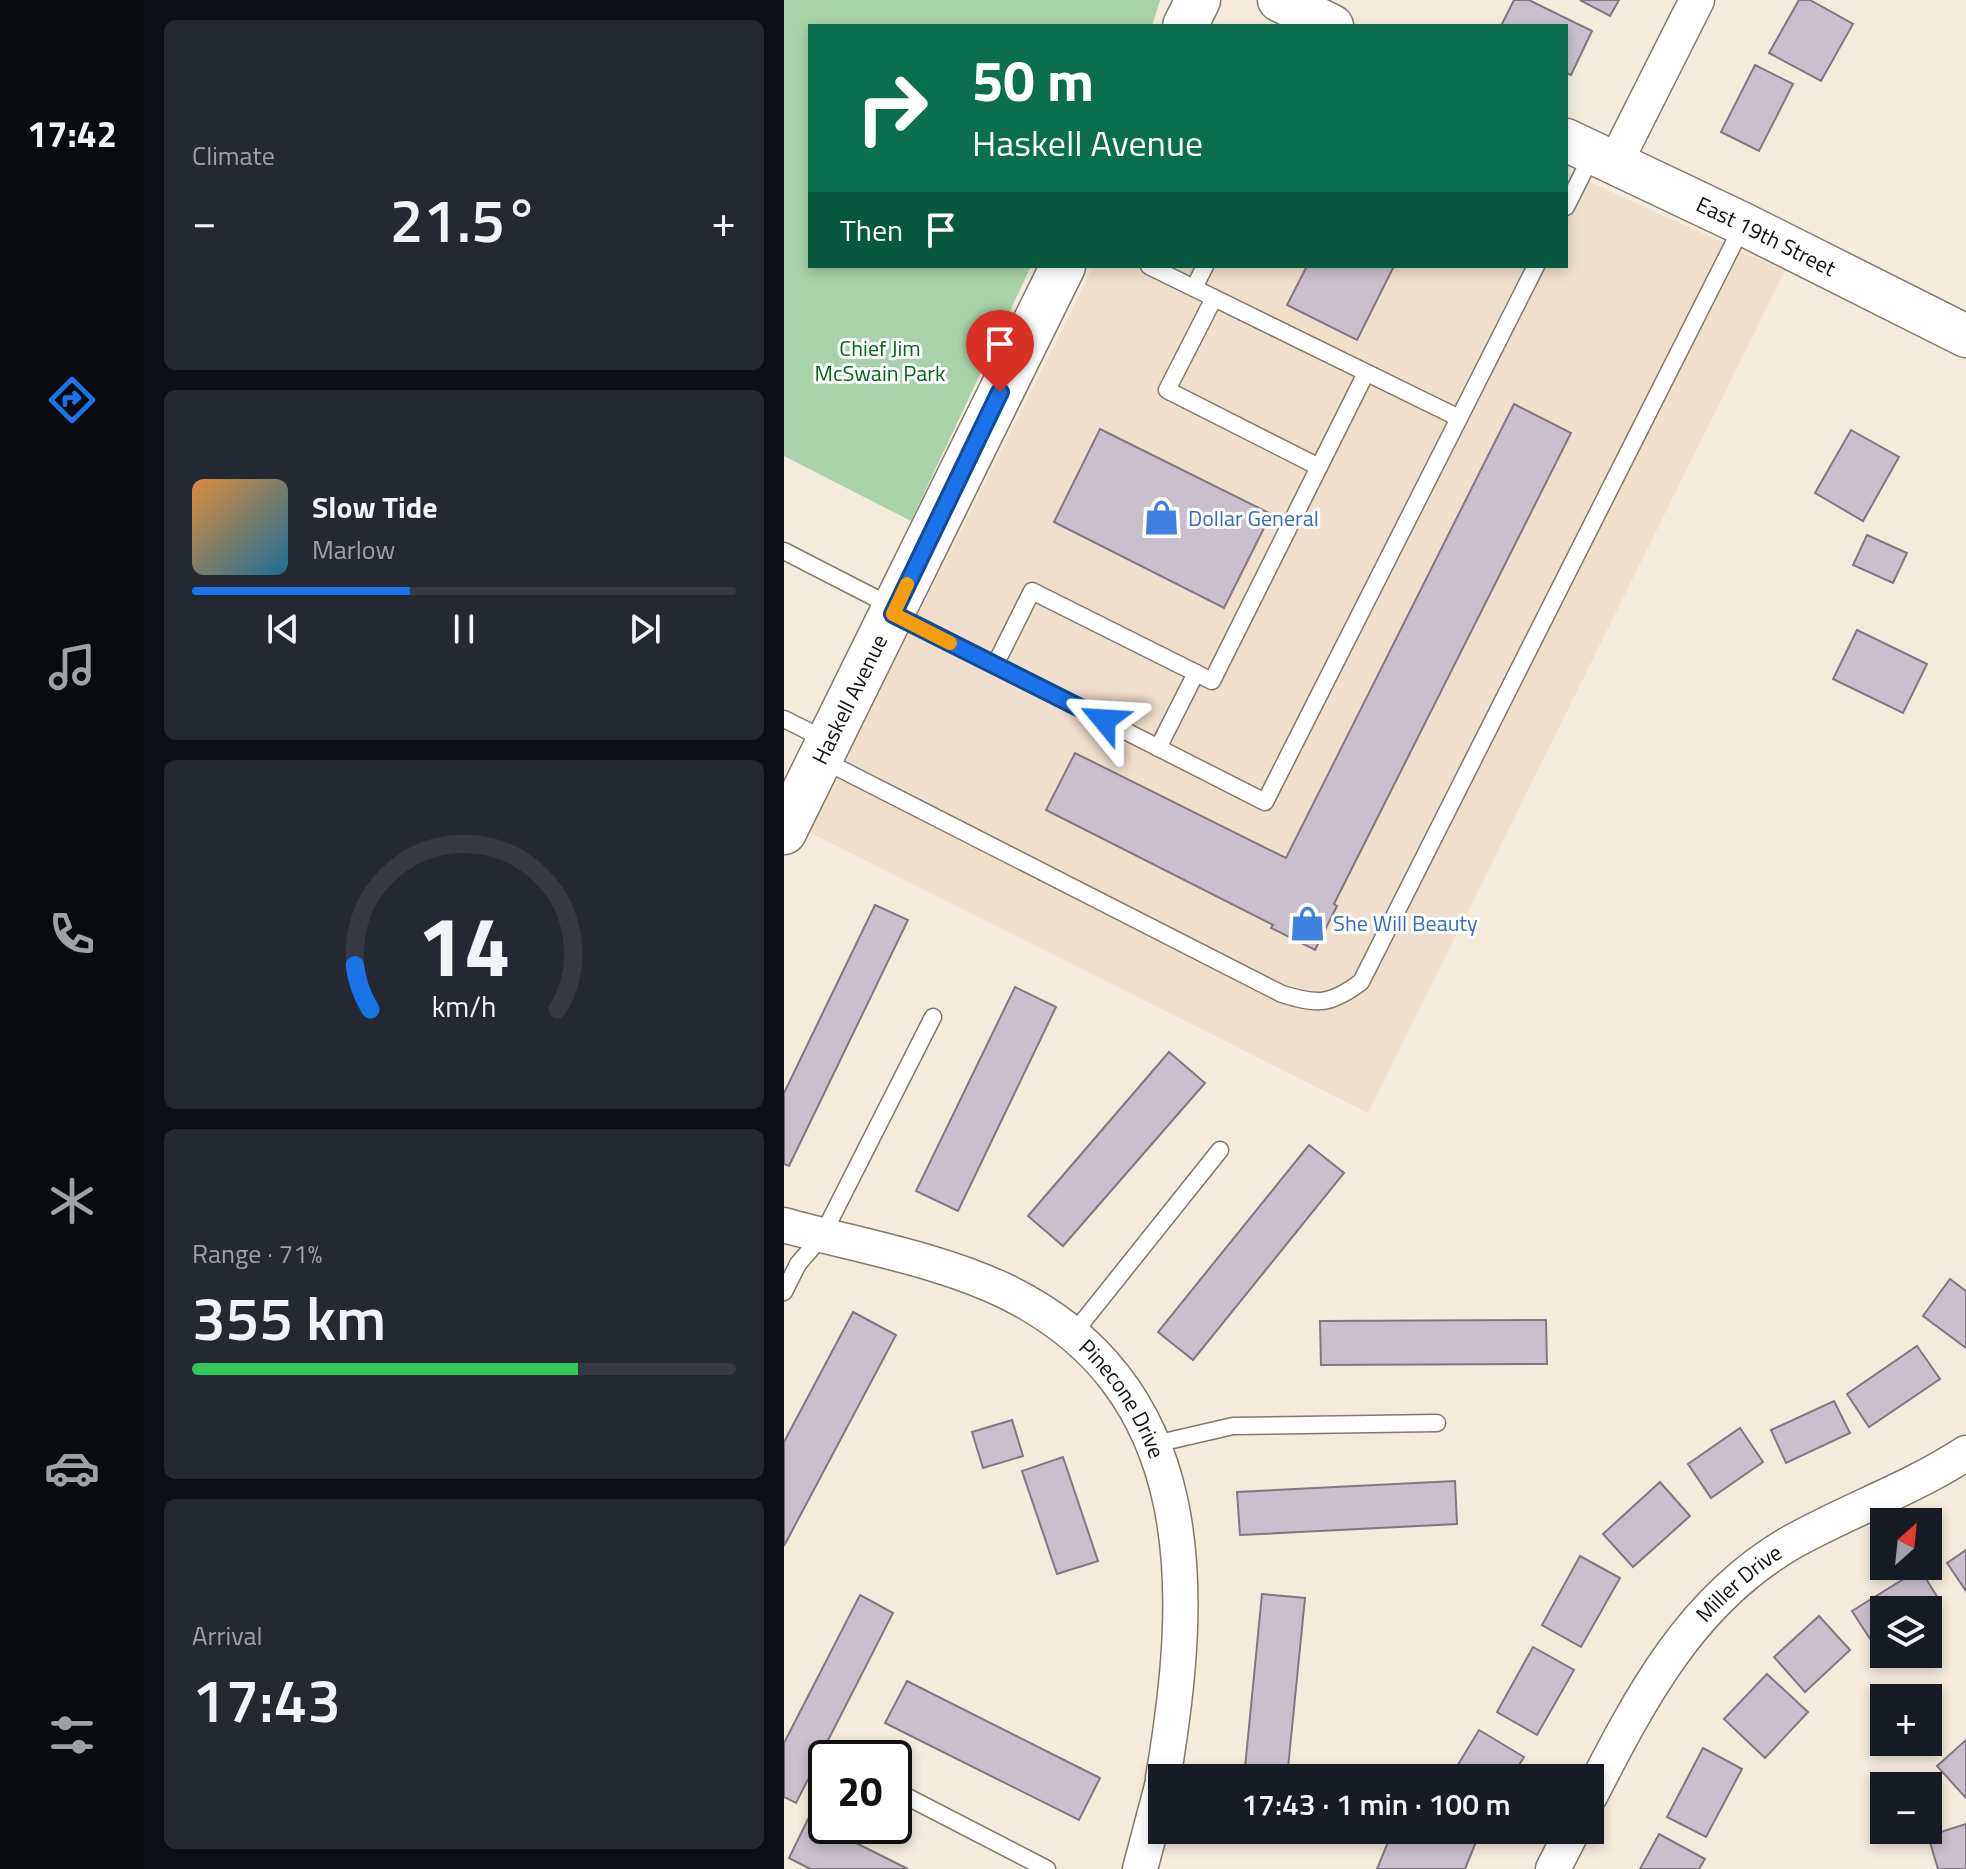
<!DOCTYPE html>
<meta charset="utf-8">
<style>
:root{--surface:#171b24;--page:#242831;--text:#f1f3f6;--muted:#9ea1a6;--line:#363941;--accent:#1a73e8}
body{margin:0;font-family:"Titillium Web",sans-serif;background:var(--page);color:var(--text);height:100vh;display:flex;flex-direction:column;font-size:30px;white-space:nowrap}
*{box-sizing:border-box;margin:0}
p{font-size:26px;color:var(--muted)}
.icon{flex:none;width:44px;height:44px;fill:none;stroke:currentColor;stroke-width:2;stroke-linecap:round;stroke-linejoin:round}
.map{position:relative;flex:1;overflow:hidden}
.drawer{display:flex;flex-direction:column;gap:20px;padding:20px;background:#0d0f14;width:640px}
.drawer>*{flex:none}
.guide{position:absolute;left:24px;top:24px;width:760px;height:244px;border-radius:0px;box-shadow:0 4px 12px #0003;background:#0b6e4f;color:#fff;overflow:hidden}
.needle{width:52px;rotate:27deg}
.tools{position:absolute;left:1086px;top:1508px;display:grid;gap:16px}
.tools a{display:grid;place-items:center;width:72px;height:72px;border-radius:0px;background:var(--surface);box-shadow:0 4px 12px #0003;font-size:40px}
.speed{position:absolute;left:24px;top:1740px;display:flex;gap:16px;font-size:40px;font-weight:700;text-align:center}
.speed>*{display:grid;place-content:center;width:104px;height:104px;border-radius:50%;background:var(--surface);box-shadow:0 4px 12px #0003;line-height:1}
.speed .limit{border:4px solid #111;border-radius:12px;background:#fff;color:#111}
.pin{position:absolute;display:grid;place-items:center;width:68px;height:68px;color:#fff;margin:-82px -34px;border-radius:50% 50% 50% 0;rotate:-45deg;box-shadow:0 0 8px #0007}
.pin .icon{rotate:45deg}
.me{position:absolute;width:88px;margin:-44px;rotate:297deg;stroke-linejoin:round;filter:drop-shadow(0 0 6px #0008)}
.turn{display:flex;align-items:center;gap:28px;height:168px;padding:0 32px;font-size:36px}
.turn .icon{width:104px;height:104px;stroke-width:2.5}
.turn b{display:block;font-size:56px;line-height:68px}
.then{display:flex;align-items:center;height:76px;padding:0 32px;background:#0003;gap:16px;font-size:30px}
.big{font-size:60px;font-weight:600;line-height:1.1}
.drawer .tile{flex:1;display:flex;flex-direction:column;justify-content:center;gap:12px;min-width:0;padding:0 28px;border-radius:12px;background:var(--page)}
.drawer .dial{align-items:center;gap:0}
.dial svg{height:208px;overflow:visible;fill:none;stroke:var(--line);stroke-width:7;stroke-linecap:round;text-anchor:middle}
.dial text{fill:var(--text);stroke:none}
.song{display:flex;align-items:center;gap:24px}
.cover{width:96px;height:96px;border-radius:12px;background:linear-gradient(135deg,hsl(30 70% 55%),hsl(200 70% 35%))}
.played{height:8px;border-radius:4px;background:linear-gradient(90deg,var(--accent) 40%,var(--line) 40%)}
.keys{display:flex;justify-content:space-around;direction:ltr}
.heat{display:flex;justify-content:space-between;align-items:center;font-size:44px;direction:ltr}
.charge{height:12px;border-radius:6px;background:linear-gradient(90deg,#34c759 71%,var(--line) 0)}
.trip{position:absolute;left:364px;top:1764px;width:456px;height:80px;border-radius:0px;background:var(--surface);box-shadow:0 4px 12px #0003;font-weight:600;line-height:80px;text-align:center}
main{display:flex;flex:1;min-height:0}
.menu{display:flex;flex-direction:column;width:144px;justify-content:space-around;align-items:center;background:#090b0e;color:var(--muted)}
.menu .icon{width:56px;height:56px}
.menu .on{color:var(--accent)}
.menu b{font-size:36px;color:var(--text)}
.map>svg:first-child{display:block}
</style>
<main>
<nav class="menu">
<b>17:42</b>
<svg class="icon on" aria-label="directions" viewBox="0 0 24 24"><path d="M12 3l9 9-9 9-9-9zM9 14v-3h6M13 9l2 2-2 2"/></svg>
<svg class="icon" aria-label="music" viewBox="0 0 24 24"><path d="M9 18V5l10-2v13"/><circle cx="6" cy="18" r="3"/><circle cx="16" cy="16" r="3"/></svg>
<svg class="icon" aria-label="phone" viewBox="0 0 24 24"><path d="M5 4h4l2 5-3 2q2 4 5 5l2-3 5 2v4C11 20 4 13 5 4z"/></svg>
<svg class="icon" aria-label="climate" viewBox="0 0 24 24"><path d="M12 3v18M4 7l16 10M4 17L20 7"/></svg>
<svg class="icon" aria-label="car" viewBox="0 0 24 24"><path d="M5 17H2v-5l4-1 3-4h7l3 4 3 1v5h-3M9 17h6M6 11h13"/><circle cx="7" cy="17" r="2"/><circle cx="17" cy="17" r="2"/></svg>
<svg class="icon" aria-label="filters" viewBox="0 0 24 24"><path d="M4 7h16M4 17h16"/><circle cx="9" cy="7" r="2"/><circle cx="15" cy="17" r="2"/></svg>
</nav>
<section class="drawer">
<div class="tile"><p>Climate</p>
<div class="heat"><a>−</a><b class="big">21.5°</b><a>+</a></div>
</div>
<div class="tile">
<div class="song"><i class="cover"></i><div><b>Slow Tide</b><p>Marlow</p></div></div>
<div class="played"></div>
<div class="keys"><svg class="icon" aria-label="previous" viewBox="0 0 24 24"><path d="M18 5L8 12l10 7zM5 5v14"/></svg><svg class="icon" aria-label="pause" viewBox="0 0 24 24"><path d="M8 5v14M16 5v14"/></svg><svg class="icon" aria-label="next" viewBox="0 0 24 24"><path d="M6 5l10 7-10 7zM19 5v14"/></svg></div>
</div>
<div class="tile dial"><svg viewBox="0 0 100 80">
<path d="M14 69A42 42 0 1 1 86 69"/>
<path d="M14 69A42 42 0 0 1 8 52" stroke="#1a73e8"/>
<text x="50" y="56" font-size="32" font-weight="700">14</text>
<text x="50" y="72" font-size="11">km/h</text>
</svg></div>
<div class="tile"><p>Range · 71%</p><b class="big">355 km</b><div class="charge"></div></div>
<div class="tile"><p>Arrival</p><b class="big">17:43</b></div>
</section>
<div class="map">
<svg width="1182" height="1869" viewBox="0 0 1182 1869">
<rect width="100%" height="100%" fill="#f4ebdd"/>
<!-- commercial -->
<polygon fill="#f1dfce" points="782,171 1001,271 584,1113 25,832 310,266 782,266"/>
<!-- green -->
<polygon fill="#a8d3a8" points="0,0 376,0 368,26 26,26 26,266 247,266 127,521 0,456"/>
<!-- building -->
<g fill="#cac0cd" stroke="#807783" stroke-width="2">
<polygon points="730,0 745,0 808,31 787,75 782,73 782,26 717,26"/>
<polygon points="796,0 835,0 826,16"/>
<polygon points="1015,0 1026,0 1069,24 1037,81 985,53"/>
<polygon points="971,65 1009,84 975,151 937,132"/>
<polygon points="523,266 610,266 573,340 503,305"/>
<polygon points="730,404 787,433 550,904 553,906 531,950 487,928 489,925 262,810 291,753 502,858"/>
<polygon points="316,429 487,514 440,608 270,522"/>
<polygon points="1067,430 1115,457 1079,521 1031,493"/>
<polygon points="1083,535 1123,553 1109,583 1069,565"/>
<polygon points="1073,630 1143,664 1119,713 1049,679"/>
<polygon points="91,905 124,920 5,1166 0,1164 0,1093"/>
<polygon points="231,987 272,1007 174,1211 132,1191"/>
<polygon points="385,1052 421,1083 279,1246 244,1216"/>
<polygon points="525,1145 560,1173 409,1360 374,1332"/>
<polygon points="1166,1279 1182,1291 1182,1348 1139,1316"/>
<polygon points="69,1312 112,1335 0,1546 0,1442"/>
<polygon points="762,1320 763,1364 537,1365 536,1321"/>
<polygon points="1133,1346 1156,1379 1085,1427 1063,1394"/>
<polygon points="1050,1401 1066,1433 1002,1463 987,1430"/>
<polygon points="228,1420 239,1456 199,1468 188,1432"/>
<polygon points="956,1428 979,1462 927,1498 904,1464"/>
<polygon points="279,1457 314,1561 273,1574 238,1471"/>
<polygon points="671,1481 673,1524 456,1535 453,1492"/>
<polygon points="876,1482 906,1516 849,1567 819,1534"/>
<polygon points="1182,1550 1182,1591 1163,1563"/>
<polygon points="796,1556 836,1578 797,1647 758,1625"/>
<polygon points="1136,1569 1157,1603 1144,1611 1100,1610 1100,1639 1090,1645 1068,1611"/>
<polygon points="478,1594 521,1598 503,1778 460,1778"/>
<polygon points="76,1595 109,1613 12,1803 0,1797 0,1743"/>
<polygon points="1035,1616 1066,1650 1021,1692 990,1657"/>
<polygon points="749,1647 790,1670 753,1735 713,1712"/>
<polygon points="983,1674 1024,1712 981,1758 940,1719"/>
<polygon points="123,1681 316,1778 295,1820 101,1723"/>
<polygon points="695,1730 740,1757 727,1778 666,1778"/>
<polygon points="1182,1740 1182,1798 1153,1766"/>
<polygon points="919,1748 958,1769 922,1837 883,1817"/>
<polygon points="24,1819 124,1869 26,1869 5,1858"/>
<polygon points="1182,1824 1182,1869 1154,1869 1144,1836"/>
<polygon points="609,1830 661,1830 692,1842 681,1869 593,1869"/>
<polygon points="875,1834 921,1859 915,1869 856,1869"/>
</g>
<g fill="none" stroke-linecap="round" stroke-linejoin="round">
<defs>
<g id="service">
<polyline points="782,207 808,155"/>
<polyline points="365,266 675,418"/>
<polyline points="410,288 421,266"/>
<polyline points="430,298 383,390 535,467"/>
<polyline points="0,551 109,607"/>
<polyline points="111,614 481,802 752,266"/>
<polyline points="211,665 248,591 428,681 582,373"/>
<polyline points="0,719 42,740"/>
<polyline points="374,748 412,673"/>
<path d="M 39,760 L 498,994 C 534,1005 546,1005 577,982 L 959,225"/>
<polyline points="0,1292 14,1264 38,1236 149,1017"/>
<polyline points="289,1334 436,1150"/>
<polyline points="371,1444 449,1426 653,1423"/>
<polyline points="110,1790 263,1869"/>
</g>
<g id="minor">
<polyline points="831,163 913,0"/>
<path id="s1" d="M 0,1225 C 71,1245 155,1259 221,1291 C 419,1387 411,1591 379,1778"/>
<path id="s2" d="M 806,1796 C 857,1697 907,1600 1008,1542 C 1065,1510 1127,1489 1182,1453"/>
<polyline points="356,1869 378,1786"/>
<polyline points="769,1869 789,1830"/>
</g>
<g id="tertiary">
<polyline points="495,0 548,26"/>
<path id="s3" d="M 782,140 L 959,224 L 1182,336"/>
</g>
<g id="secondary">
<polyline points="401,26 414,0"/>
<path id="s4" d="M 0,832 L 279,266"/>
</g>
</defs>
<!-- service casing -->
<use href="#service" stroke="#80796c" stroke-width="19"/>
<!-- minor casing -->
<use href="#minor" stroke="#80796c" stroke-width="37"/>
<!-- tertiary casing -->
<use href="#tertiary" stroke="#80796c" stroke-width="45"/>
<!-- secondary casing -->
<use href="#secondary" stroke="#80796c" stroke-width="47"/>
<!-- service -->
<use href="#service" stroke="#fff" stroke-width="16"/>
<!-- minor -->
<use href="#minor" stroke="#fff" stroke-width="34"/>
<!-- tertiary -->
<use href="#tertiary" stroke="#fff" stroke-width="42"/>
<!-- secondary -->
<use href="#secondary" stroke="#fff" stroke-width="44"/>
</g>
<g fill="none" stroke-linecap="round" stroke-linejoin="round">
<defs>
<polyline id="route" points="216,392 109,614 320,720"/>
</defs>
<!-- route casing -->
<use href="#route" stroke="#114b97" stroke-width="20"/>
<!-- route -->
<use href="#route" stroke="#1a73e8" stroke-width="14"/>
<!-- slow -->
<polyline stroke="#f59e0b" stroke-width="14" points="123,584 109,614 166,643"/>
</g>
<!-- icons -->
<defs>
<symbol id="shop-bare" viewBox="-9 -9 18 18"><path d="M-5-2.5h2.3a2.7 3.5 0 0 1 5.4 0H5L5.5 6h-11ZM-1.5-2.5h3a1.5 2.3 0 0 0-3 0Z" fill="#3f7fe0" stroke="#fff" stroke-width="2.5" paint-order="stroke"/></symbol>
</defs>
<g fill-rule="evenodd">
<use href="#shop-bare" x="352" y="492" width="51" height="51"/>
<use href="#shop-bare" x="498" y="898" width="51" height="51"/>
</g>
<g text-anchor="middle" dominant-baseline="central" stroke-width="6" stroke-linejoin="round" paint-order="stroke">
<!-- street labels -->
<g font-size="22" fill="#14110c" stroke="#fff">
<text stroke="none"><textPath href="#s3" startOffset="222">East 19th Street</textPath></text>
<text stroke="none"><textPath href="#s4" startOffset="148">Haskell Avenue</textPath></text>
<text stroke="none"><textPath href="#s1" startOffset="394">Pinecone Drive</textPath></text>
<text stroke="none"><textPath href="#s2" startOffset="262">Miller Drive</textPath></text>
</g>
<!-- park labels -->
<g font-size="22" fill="#036718" stroke="#fff">
<text x="96" y="348">Chief Jim<tspan x="96" dy="25">McSwain Park</tspan></text>
</g>
<!-- shop labels -->
<g font-size="22" fill="#366cbe" stroke="#fff" text-anchor="start">
<text x="404" y="518">Dollar General</text>
<text x="549" y="923">She Will Beauty</text>
</g>
</g>
</svg>
<div class="tools">
<a><svg class="needle" viewBox="-14 -14 28 28"><path d="M0-13l5 13h-10z" fill="#e53935"/><path d="M0 13l5-13h-10z" fill="#9ea1a6"/></svg></a>
<a><svg class="icon" aria-label="layers" viewBox="0 0 24 24"><path d="M12 4l9 5-9 5-9-5zM3 14l9 5 9-5"/></svg></a>
<a>+</a>
<a>−</a>
</div>
<div class="speed"><div class="limit">20</div></div>
<div class="pin" style="left:216px;top:392px;background:#d93025"><svg class="icon" aria-label="arrive" viewBox="0 0 24 24"><path d="M6 21V4h12l-3 4 3 4H6"/></svg></div>
<svg class="me" style="left:320px;top:720px" viewBox="-20 -20 40 40"><path d="M0-17L14 15 0 8-14 15z" fill="#1a73e8" stroke="#fff" stroke-width="4"/></svg>
<div class="trip">17:43 · 1 min · 100 m</div>
<div class="guide">
<div class="turn"><svg class="icon" aria-label="right" viewBox="0 0 24 24"><path d="M7 20v-9h11M14 6l5 5-5 5"/></svg><div><b>50 m</b>Haskell Avenue</div></div>
<div class="then">Then<svg class="icon" aria-label="arrive" viewBox="0 0 24 24"><path d="M6 21V4h12l-3 4 3 4H6"/></svg></div>
</div>
</div>
</main>
